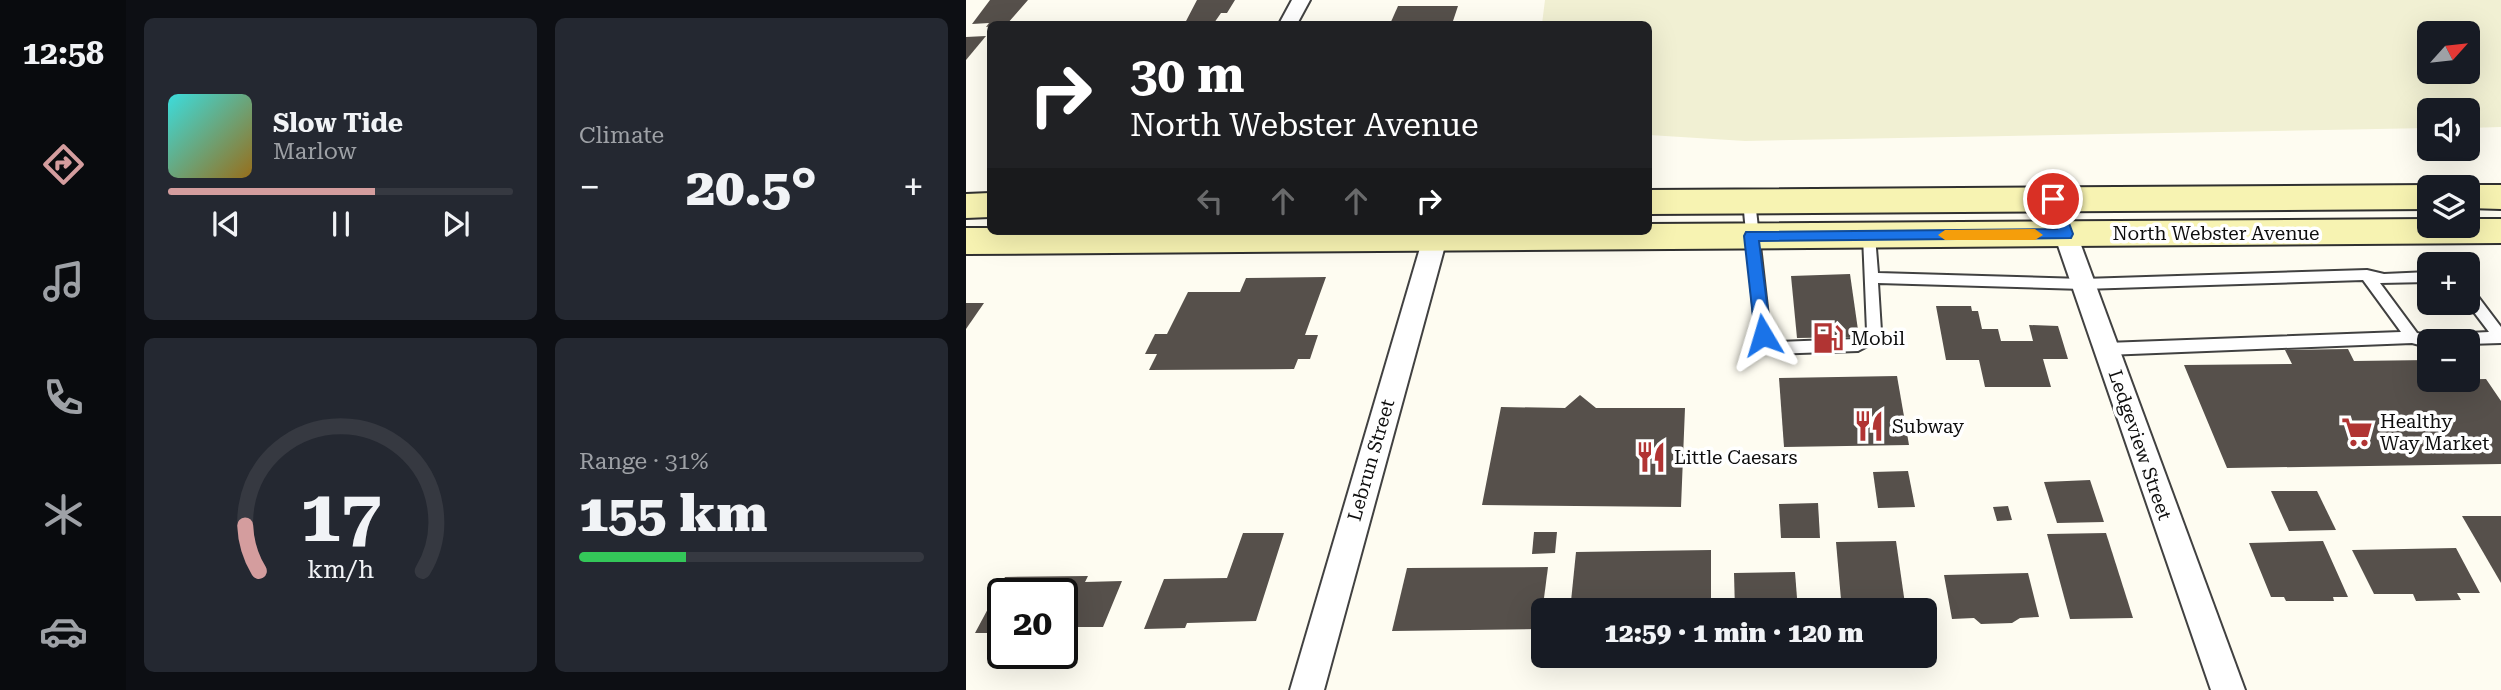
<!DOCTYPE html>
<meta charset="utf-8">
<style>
:root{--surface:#171b24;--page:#242831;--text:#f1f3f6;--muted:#9ea1a6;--line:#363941;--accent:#d49d9e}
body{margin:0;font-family:"Roboto Serif",serif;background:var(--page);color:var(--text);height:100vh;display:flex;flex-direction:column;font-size:26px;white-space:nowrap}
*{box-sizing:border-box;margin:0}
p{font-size:23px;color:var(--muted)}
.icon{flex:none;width:38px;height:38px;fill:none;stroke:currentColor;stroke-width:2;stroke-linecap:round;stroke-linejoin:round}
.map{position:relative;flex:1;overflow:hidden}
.side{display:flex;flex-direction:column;gap:18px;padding:18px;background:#0d0f14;width:840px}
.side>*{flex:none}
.guide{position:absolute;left:21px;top:21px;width:665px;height:214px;border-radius:10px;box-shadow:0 7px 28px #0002;background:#202124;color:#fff;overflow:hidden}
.needle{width:46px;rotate:63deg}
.controls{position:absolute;left:1451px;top:21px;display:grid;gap:14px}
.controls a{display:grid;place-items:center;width:63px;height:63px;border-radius:10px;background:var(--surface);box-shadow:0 7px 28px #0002;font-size:35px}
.speed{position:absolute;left:21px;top:578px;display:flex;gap:14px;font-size:35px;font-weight:700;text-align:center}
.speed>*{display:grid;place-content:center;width:91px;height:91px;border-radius:50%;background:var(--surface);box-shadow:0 7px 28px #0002;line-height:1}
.speed .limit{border:4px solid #111;border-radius:10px;background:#fff;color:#111}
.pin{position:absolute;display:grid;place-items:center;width:60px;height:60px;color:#fff;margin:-30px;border:4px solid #fff;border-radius:50%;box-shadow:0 2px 7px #0007}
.me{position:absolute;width:77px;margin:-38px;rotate:353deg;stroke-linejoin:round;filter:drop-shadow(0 0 5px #0008)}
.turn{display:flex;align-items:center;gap:24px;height:147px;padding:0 28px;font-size:32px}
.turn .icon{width:91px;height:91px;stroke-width:2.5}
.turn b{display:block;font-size:49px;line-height:60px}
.lanes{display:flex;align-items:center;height:66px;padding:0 28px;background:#0003;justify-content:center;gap:35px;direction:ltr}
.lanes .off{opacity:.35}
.big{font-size:52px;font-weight:800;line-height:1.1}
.side .card{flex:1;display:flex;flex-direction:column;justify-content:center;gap:10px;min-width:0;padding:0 24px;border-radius:10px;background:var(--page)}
.side .dial{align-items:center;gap:0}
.dial svg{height:182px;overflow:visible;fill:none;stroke:var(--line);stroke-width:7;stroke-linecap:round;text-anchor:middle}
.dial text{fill:var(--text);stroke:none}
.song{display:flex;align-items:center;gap:21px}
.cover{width:84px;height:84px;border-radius:10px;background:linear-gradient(135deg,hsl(180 70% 55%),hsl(40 70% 35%))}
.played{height:7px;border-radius:4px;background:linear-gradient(90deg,var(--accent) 60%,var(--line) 60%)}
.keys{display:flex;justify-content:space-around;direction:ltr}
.heat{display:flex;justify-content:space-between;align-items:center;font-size:38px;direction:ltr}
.charge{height:10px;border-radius:5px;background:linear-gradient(90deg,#34c759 31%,var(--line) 0)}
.side .tiles{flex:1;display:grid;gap:18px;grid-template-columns:repeat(2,1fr)}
.trip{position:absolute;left:565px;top:598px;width:406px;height:70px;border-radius:10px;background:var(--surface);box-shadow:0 7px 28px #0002;font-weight:800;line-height:70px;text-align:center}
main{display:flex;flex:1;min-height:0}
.dock{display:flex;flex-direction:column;width:126px;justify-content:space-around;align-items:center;background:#090b0e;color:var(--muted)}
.dock .icon{width:49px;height:49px}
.dock .selected{color:var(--accent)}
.dock b{font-size:32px;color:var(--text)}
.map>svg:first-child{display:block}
</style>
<main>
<nav class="dock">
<b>12:58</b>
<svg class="icon selected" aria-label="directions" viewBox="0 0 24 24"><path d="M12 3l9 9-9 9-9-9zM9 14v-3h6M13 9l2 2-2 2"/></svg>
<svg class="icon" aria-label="music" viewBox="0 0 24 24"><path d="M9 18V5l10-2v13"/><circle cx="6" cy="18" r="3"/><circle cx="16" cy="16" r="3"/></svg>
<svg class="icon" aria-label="phone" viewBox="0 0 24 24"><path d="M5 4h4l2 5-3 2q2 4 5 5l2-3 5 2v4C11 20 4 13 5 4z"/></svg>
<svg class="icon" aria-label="climate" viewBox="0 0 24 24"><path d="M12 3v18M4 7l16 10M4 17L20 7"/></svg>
<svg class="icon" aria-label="car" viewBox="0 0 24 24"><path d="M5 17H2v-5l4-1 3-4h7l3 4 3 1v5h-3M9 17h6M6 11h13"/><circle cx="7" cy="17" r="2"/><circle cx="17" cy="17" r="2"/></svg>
</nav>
<section class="side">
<div class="tiles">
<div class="card">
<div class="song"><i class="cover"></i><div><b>Slow Tide</b><p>Marlow</p></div></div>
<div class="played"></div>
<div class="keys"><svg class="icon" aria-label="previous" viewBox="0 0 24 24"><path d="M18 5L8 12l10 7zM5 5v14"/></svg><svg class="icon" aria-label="pause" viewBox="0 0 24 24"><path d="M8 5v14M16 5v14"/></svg><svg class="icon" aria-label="next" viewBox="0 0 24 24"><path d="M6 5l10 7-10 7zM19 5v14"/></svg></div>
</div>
<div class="card"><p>Climate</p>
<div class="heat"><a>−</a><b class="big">20.5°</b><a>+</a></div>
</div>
<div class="card dial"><svg viewBox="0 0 100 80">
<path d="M14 69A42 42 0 1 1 86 69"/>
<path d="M14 69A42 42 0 0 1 8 49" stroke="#d49d9e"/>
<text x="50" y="56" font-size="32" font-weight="700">17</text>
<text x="50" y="72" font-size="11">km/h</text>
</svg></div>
<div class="card"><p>Range · 31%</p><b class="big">155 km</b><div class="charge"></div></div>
</div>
</section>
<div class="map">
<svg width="1535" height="690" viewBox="0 0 1535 690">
<rect width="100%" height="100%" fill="#fefcf1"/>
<!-- farmland -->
<path fill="#f1f0d3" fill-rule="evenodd" d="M 579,0 L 1535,0 L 1535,127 L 1502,128 L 1502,110 L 1463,110 L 1463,128 L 779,141 L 683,135 L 682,24 L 576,24 ZM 1463,33 L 1502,33 L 1502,72 L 1463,72 Z"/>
<!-- building -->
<g fill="#56504b">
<polygon points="24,0 62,0 41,24 20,27 23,23 6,24"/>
<polygon points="231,0 269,0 261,13 255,13 248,23 219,23"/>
<polygon points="432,6 492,6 486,24 424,24"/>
<polygon points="20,36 0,60 0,37"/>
<polygon points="884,274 893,337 831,338 825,276"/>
<polygon points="360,277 339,335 352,335 344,359 332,359 328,369 183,370 191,354 179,354 189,334 201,334 222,292 274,292 280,278"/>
<polygon points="0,303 18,303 0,329"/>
<polygon points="970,306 1005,306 1006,311 1012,311 1016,329 1032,329 1035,341 1067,341 1063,325 1092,326 1102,359 1077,359 1085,387 1019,387 1013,360 980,360"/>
<polygon points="1382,349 1388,361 1463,360 1463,380 1520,379 1535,401 1535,464 1261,468 1218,365 1326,364 1319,350"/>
<polygon points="931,376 943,445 818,447 813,378"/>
<polygon points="614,395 630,408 719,408 715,507 516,505 535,407 599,408"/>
<polygon points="942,471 949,507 912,508 907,472"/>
<polygon points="1124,480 1138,522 1091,523 1078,482"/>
<polygon points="1305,491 1351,491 1370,530 1323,531"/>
<polygon points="852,503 854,538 815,538 813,504"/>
<polygon points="1042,506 1046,520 1031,521 1027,507"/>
<polygon points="1496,516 1535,516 1535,583"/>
<polygon points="568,532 591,532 589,553 566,554"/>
<polygon points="277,533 318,533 290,621 221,623 219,628 178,629 198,579 261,578"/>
<polygon points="1140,533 1167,618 1104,619 1081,534"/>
<polygon points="930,541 940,611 876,611 870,542"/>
<polygon points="1357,541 1382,597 1367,597 1368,601 1320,601 1318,597 1305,597 1283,543"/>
<polygon points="1490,548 1514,593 1491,593 1495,600 1450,601 1447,594 1408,594 1386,550"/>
<polygon points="745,550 745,611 604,611 610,552"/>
<polygon points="582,567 574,629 426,631 441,568"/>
<polygon points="829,572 832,611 769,611 768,573"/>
<polygon points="1062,573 1073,617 1054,618 1046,623 1015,624 1008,618 986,619 978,575"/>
<polygon points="122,576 119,582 156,581 137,627 96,627 96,593 37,593 37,633 9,633 39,577"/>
</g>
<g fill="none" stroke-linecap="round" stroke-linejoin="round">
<defs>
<polygon id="lane" points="783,197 789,201 804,334 811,342 890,339 901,331 897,236 903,231 909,236 912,273 1117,279 1401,270 1418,274 1463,272 1463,282 1414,283 1451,333 1461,335 1523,332 1501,303 1502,289 1507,290 1535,327 1535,343 1502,344 1502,341 1463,341 1463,346 1461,347 1446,343 1140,355 1135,353 1133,349 1135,345 1140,343 1435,332 1397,280 1117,289 912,283 915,331 909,342 892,351 807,354 802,352 790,335 777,201"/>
<g id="street">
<polygon points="326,0 344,0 331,24 313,24"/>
<polygon points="1087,191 1095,193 1098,199 1279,690 1245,690 1076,199 1079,193"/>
<polygon points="459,231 483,231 358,690 324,690"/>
</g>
<g id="secondary">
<polygon points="1463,185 1469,187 1463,187 1463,209 682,214 682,190"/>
<polygon points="1502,185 1535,185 1535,209 1502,208 1502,187 1496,187"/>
<polygon points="24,193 24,217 0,218 0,194"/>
<polygon points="1463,219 1463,226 1502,226 1502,219 1535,219 1535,243 0,254 0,228 24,228 24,231 682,231 682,224"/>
</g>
</defs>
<!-- lane casing -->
<use href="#lane" stroke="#414141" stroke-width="4"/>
<!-- street casing -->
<use href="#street" stroke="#414141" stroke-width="4"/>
<!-- secondary casing -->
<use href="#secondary" stroke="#303030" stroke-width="4"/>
<!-- lane -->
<use href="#lane" fill="#fff" fill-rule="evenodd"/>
<!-- street -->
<use href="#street" fill="#fff" fill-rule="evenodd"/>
<!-- secondary -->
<use href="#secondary" fill="#f7f3b2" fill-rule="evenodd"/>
</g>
<!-- route -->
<polygon fill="#1a73e8" stroke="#114b97" stroke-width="2" points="1087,195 1094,199 1107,234 1105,238 793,241 805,335 797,341 789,335 778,236 780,232 1091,229 1081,199"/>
<!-- slow -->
<polygon fill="#f59e0b" points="1069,229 1077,235 1069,240 979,240 972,235 979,230"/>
<!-- icons -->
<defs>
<symbol id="fuel-bare" viewBox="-9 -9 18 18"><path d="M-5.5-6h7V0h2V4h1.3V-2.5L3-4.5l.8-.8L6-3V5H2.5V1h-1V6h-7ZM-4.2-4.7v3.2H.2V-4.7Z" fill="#b13433" stroke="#fff" stroke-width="2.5" paint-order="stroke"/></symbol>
<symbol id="restaurant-bare" viewBox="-9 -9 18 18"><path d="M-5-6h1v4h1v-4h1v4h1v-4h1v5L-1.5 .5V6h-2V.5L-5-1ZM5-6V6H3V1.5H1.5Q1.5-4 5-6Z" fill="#b13433" stroke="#fff" stroke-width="2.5" paint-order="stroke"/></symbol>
<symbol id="supermarket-bare" viewBox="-9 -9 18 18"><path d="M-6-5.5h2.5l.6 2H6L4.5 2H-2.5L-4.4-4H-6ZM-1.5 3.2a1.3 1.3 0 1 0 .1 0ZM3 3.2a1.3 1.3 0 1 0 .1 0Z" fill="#b13433" stroke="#fff" stroke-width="2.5" paint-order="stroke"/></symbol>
</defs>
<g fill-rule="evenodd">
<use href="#fuel-bare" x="840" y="316" width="44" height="44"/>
<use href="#restaurant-bare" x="881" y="404" width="44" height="44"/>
<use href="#supermarket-bare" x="1369" y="410" width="44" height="44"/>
<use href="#restaurant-bare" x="663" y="435" width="44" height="44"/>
</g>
<g text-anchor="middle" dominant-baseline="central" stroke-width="7" stroke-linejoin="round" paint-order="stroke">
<!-- street labels -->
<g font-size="19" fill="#0e0e0e" stroke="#fff">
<text x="1250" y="233">North Webster Avenue</text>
<text transform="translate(1174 445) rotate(71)">Ledgeview Street</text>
<text transform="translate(405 460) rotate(-74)">Lebrun Street</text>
</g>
<!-- poi labels -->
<g font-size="19" fill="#0e0e0e" stroke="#fff" text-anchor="start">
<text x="885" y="338">Mobil</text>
<text x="1414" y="421">Healthy<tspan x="1414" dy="22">Way Market</tspan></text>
<text x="926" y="426">Subway</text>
<text x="708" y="457">Little Caesars</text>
</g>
</g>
</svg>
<div class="controls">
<a><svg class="needle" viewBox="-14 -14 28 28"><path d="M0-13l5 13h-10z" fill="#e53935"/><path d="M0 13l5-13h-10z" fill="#9ea1a6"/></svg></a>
<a><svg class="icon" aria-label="sound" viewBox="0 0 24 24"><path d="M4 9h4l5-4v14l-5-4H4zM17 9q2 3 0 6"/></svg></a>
<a><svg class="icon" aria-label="layers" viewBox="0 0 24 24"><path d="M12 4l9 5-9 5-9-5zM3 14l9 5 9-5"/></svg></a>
<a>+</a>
<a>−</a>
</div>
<div class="speed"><div class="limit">20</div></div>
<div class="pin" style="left:1087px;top:199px;background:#d93025"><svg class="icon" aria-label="arrive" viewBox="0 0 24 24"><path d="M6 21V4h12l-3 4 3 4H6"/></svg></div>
<svg class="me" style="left:797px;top:335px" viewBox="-20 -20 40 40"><path d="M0-17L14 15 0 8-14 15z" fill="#1a73e8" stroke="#fff" stroke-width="4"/></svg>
<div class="trip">12:59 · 1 min · 120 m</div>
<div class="guide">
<div class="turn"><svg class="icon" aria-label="right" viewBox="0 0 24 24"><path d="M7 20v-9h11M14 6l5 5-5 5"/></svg><div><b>30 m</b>North Webster Avenue</div></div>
<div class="lanes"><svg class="icon off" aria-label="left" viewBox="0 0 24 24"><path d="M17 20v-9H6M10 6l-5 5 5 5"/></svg><svg class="icon off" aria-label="ahead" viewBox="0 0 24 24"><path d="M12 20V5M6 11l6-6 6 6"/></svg><svg class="icon off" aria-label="ahead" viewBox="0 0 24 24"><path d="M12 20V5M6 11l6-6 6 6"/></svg><svg class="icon" aria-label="right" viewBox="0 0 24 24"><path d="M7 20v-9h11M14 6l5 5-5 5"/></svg></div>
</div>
</div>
</main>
